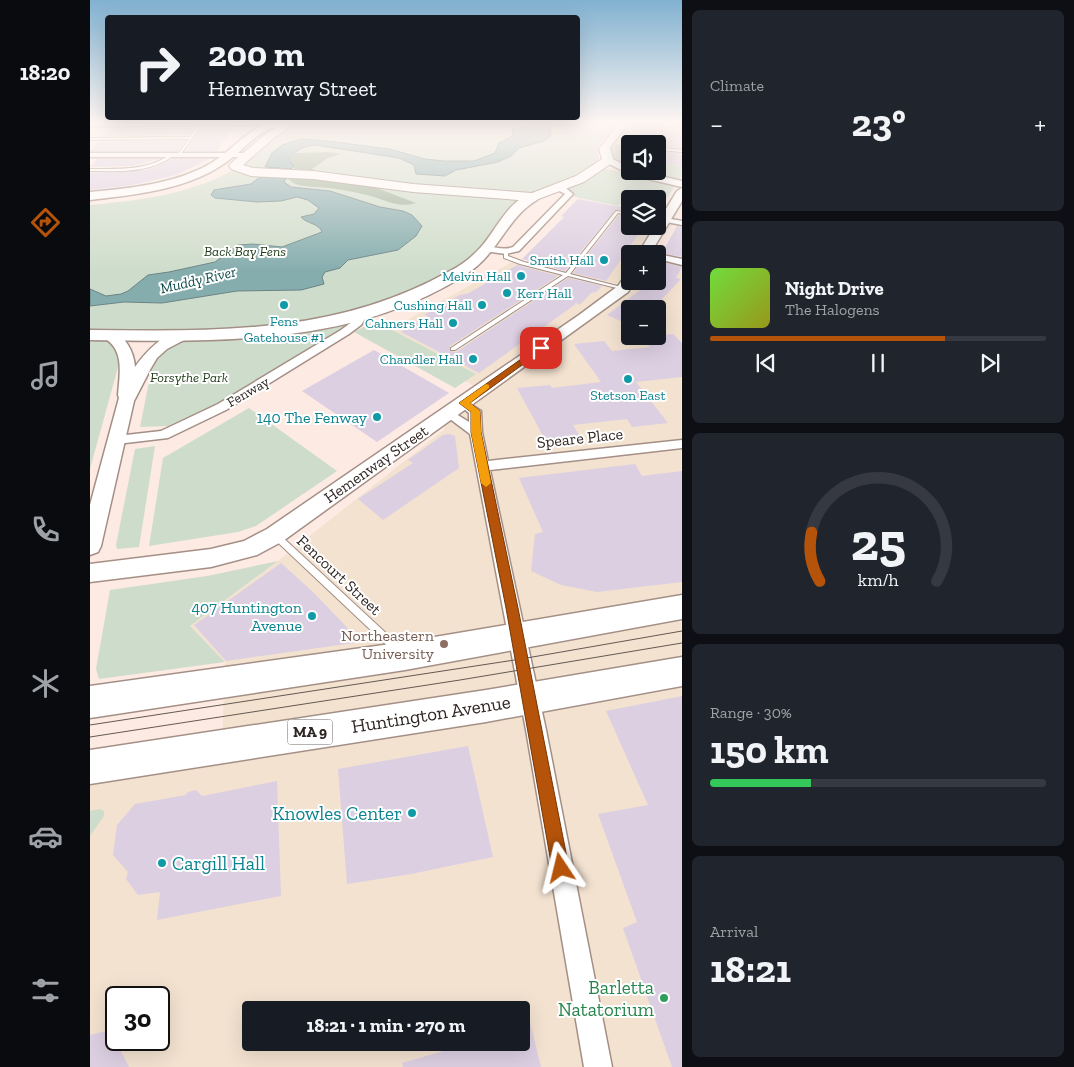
<!DOCTYPE html>
<meta charset="utf-8">
<style>
:root{--surface:#171b24;--page:#20242c;--text:#f1f3f6;--muted:#9ea1a6;--line:#363941;--accent:#b45309}
body{margin:0;font-family:"Zilla Slab",serif;background:var(--page);color:var(--text);height:100vh;display:flex;flex-direction:column;font-size:19px;white-space:nowrap}
*{box-sizing:border-box;margin:0}
p{font-size:16px;color:var(--muted)}
.icon{flex:none;width:28px;height:28px;fill:none;stroke:currentColor;stroke-width:2;stroke-linecap:round;stroke-linejoin:round}
.map{position:relative;flex:1;overflow:hidden}
.drawer{display:flex;flex-direction:column;gap:10px;padding:10px;background:#0d0f14;width:392px}
.drawer>*{flex:none}
.hud{position:absolute;left:15px;top:15px;width:475px;height:105px;border-radius:5px;box-shadow:0 5px 20px #0002;background:#171b24;color:var(--text);overflow:hidden}
.fabs{position:absolute;left:531px;top:135px;display:grid;gap:10px}
.fabs a{display:grid;place-items:center;width:45px;height:45px;border-radius:5px;background:var(--surface);box-shadow:0 5px 20px #0002;font-size:25px}
.speed{position:absolute;left:15px;top:986px;display:flex;gap:10px;font-size:25px;font-weight:700;text-align:center}
.speed>*{display:grid;place-content:center;width:65px;height:65px;border-radius:50%;background:var(--surface);box-shadow:0 5px 20px #0002;line-height:1}
.speed .limit{border:2px solid #111;border-radius:8px;background:#fff;color:#111}
.pin{position:absolute;display:grid;place-items:center;width:42px;height:42px;color:#fff;margin:-21px;border-radius:10px;box-shadow:0 2px 8px #0006}
.me{position:absolute;width:55px;margin:-28px;rotate:350deg;stroke-linejoin:round;filter:drop-shadow(0 0 4px #0008)}
.turn{display:flex;align-items:center;gap:18px;height:105px;padding:0 20px;font-size:22px}
.turn .icon{width:65px;height:65px;stroke-width:2.5}
.turn b{display:block;font-size:35px;line-height:42px}
.big{font-size:38px;font-weight:700;line-height:1.1}
.drawer .tile{flex:1;display:flex;flex-direction:column;justify-content:center;gap:8px;min-width:0;padding:0 18px;border-radius:8px;background:var(--page)}
.drawer .dial{align-items:center;gap:0}
.dial svg{height:130px;overflow:visible;fill:none;stroke:var(--line);stroke-width:7;stroke-linecap:round;text-anchor:middle}
.dial text{fill:var(--text);stroke:none}
.song{display:flex;align-items:center;gap:15px}
.cover{width:60px;height:60px;border-radius:8px;background:linear-gradient(135deg,hsl(100 70% 55%),hsl(60 70% 35%))}
.played{height:5px;border-radius:2px;background:linear-gradient(90deg,var(--accent) 70%,var(--line) 70%)}
.keys{display:flex;justify-content:space-around;direction:ltr}
.heat{display:flex;justify-content:space-between;align-items:center;font-size:28px;direction:ltr}
.charge{height:8px;border-radius:4px;background:linear-gradient(90deg,#34c759 30%,var(--line) 0)}
.trip{position:absolute;left:152px;top:1001px;width:288px;height:50px;border-radius:5px;background:var(--surface);box-shadow:0 5px 20px #0002;font-weight:700;line-height:50px;text-align:center}
main{display:flex;flex:1;min-height:0}
.tab-bar{display:flex;flex-direction:column;width:90px;justify-content:space-around;align-items:center;background:#090b0e;color:var(--muted)}
.tab-bar .icon{width:35px;height:35px}
.tab-bar .active{color:var(--accent)}
.tab-bar b{font-size:22px;color:var(--text)}
.map>svg:first-child{display:block}
</style>
<main>
<nav class="tab-bar">
<b>18:20</b>
<svg class="icon active" aria-label="directions" viewBox="0 0 24 24"><path d="M12 3l9 9-9 9-9-9zM9 14v-3h6M13 9l2 2-2 2"/></svg>
<svg class="icon" aria-label="music" viewBox="0 0 24 24"><path d="M9 18V5l10-2v13"/><circle cx="6" cy="18" r="3"/><circle cx="16" cy="16" r="3"/></svg>
<svg class="icon" aria-label="phone" viewBox="0 0 24 24"><path d="M5 4h4l2 5-3 2q2 4 5 5l2-3 5 2v4C11 20 4 13 5 4z"/></svg>
<svg class="icon" aria-label="climate" viewBox="0 0 24 24"><path d="M12 3v18M4 7l16 10M4 17L20 7"/></svg>
<svg class="icon" aria-label="car" viewBox="0 0 24 24"><path d="M5 17H2v-5l4-1 3-4h7l3 4 3 1v5h-3M9 17h6M6 11h13"/><circle cx="7" cy="17" r="2"/><circle cx="17" cy="17" r="2"/></svg>
<svg class="icon" aria-label="filters" viewBox="0 0 24 24"><path d="M4 7h16M4 17h16"/><circle cx="9" cy="7" r="2"/><circle cx="15" cy="17" r="2"/></svg>
</nav>
<div class="map">
<svg width="592" height="1067" viewBox="0 0 592 1067">
<rect width="100%" height="100%" fill="#fdeae3"/>
<!-- education -->
<path fill="#f3e2d0" fill-rule="evenodd" d="M 527,212 L 540,214 L 540,226 L 568,226 L 568,220 L 573,221 L 555,254 L 540,254 L 540,281 L 568,281 L 568,257 L 591,262 L 591,1067 L 0,1067 L 0,767 L 132,746 L 135,662 L 100,626 L 188,561 L 355,429 L 350,419 L 390,389 L 290,335 L 424,261 L 478,274 ZM 540,309 L 568,309 L 568,336 L 540,336 ZM 26,998 L 69,998 L 69,1040 L 26,1040 ZM 161,1010 L 431,1010 L 431,1042 L 161,1042 Z"/>
<!-- green -->
<g fill="#ceddcb">
<path d="M 208,122 L 529,122 C 522,140 502,136 509,160 L 496,173 L 439,195 L 165,171 L 152,166 L 176,143 Z"/>
<path d="M 524,144 L 540,147 L 540,168 C 532,164 524,160 520,151 Z"/>
<polygon points="568,162 591,166 591,176 588,180 550,171 568,171"/>
<path d="M 144,169 L 434,199 L 414,214 L 395,244 L 374,264 L 302,301 L 224,321 L 133,331 L 0,331 L 0,205 C 45,201 105,194 144,169 Z"/>
<polygon points="515,169 527,171 550,178 585,186 575,201 537,194 528,206 480,196 481,193 477,188 508,170"/>
<polygon points="285,321 386,374 365,388 264,332"/>
<polygon points="250,325 255,327 142,397 78,426 50,427 62,367 72,353 87,343 99,340 138,340 206,334"/>
<polygon points="0,339 11,339 25,344 30,360 0,469"/>
<polygon points="159,408 247,471 166,526 148,532 59,546 73,458"/>
<polygon points="65,446 49,547 27,549 26,545 45,449"/>
<polygon points="188,561 100,626 135,662 9,679 6,669 20,590 117,576"/>
<polygon points="10,809 14,811 14,816 0,836 0,811"/>
</g>
<!-- forest -->
<g fill="#9cb198">
<polygon points="238,152 251,154 238,158 222,169 227,171 205,169 199,160 205,153"/>
<path d="M 198,178 L 232,180 L 284,187 L 326,203 C 308,209 294,199 277,195 C 261,191 243,188 227,187 C 216,186 204,187 198,178 Z"/>
</g>
<!-- water -->
<g fill="#86adae" stroke="#6c8484">
<path d="M 436,122 L 460,122 L 461,136 L 454,141 L 429,148 L 421,156 L 408,162 L 366,170 L 355,176 L 326,174 L 324,165 L 309,158 L 225,145 C 214,146 203,151 199,160 L 204,166 L 201,169 L 175,167 L 182,153 L 192,145 L 211,139 L 230,140 L 299,149 L 335,159 L 354,161 L 384,161 L 405,153 L 409,143 L 423,136 L 422,129 L 434,126 Z"/>
<path d="M 170,177 L 196,178 L 194,182 L 201,187 L 240,191 L 290,207 L 313,211 L 322,215 L 332,226 L 326,236 L 308,250 L 258,260 L 250,268 L 235,272 L 232,277 L 234,284 L 211,290 L 147,291 L 72,303 L 34,302 L 0,306 L 0,289 L 16,296 L 31,294 L 38,291 L 58,275 L 79,272 L 125,262 L 148,245 L 163,244 L 192,247 L 232,232 C 229,223 217,224 211,217 L 224,214 L 229,208 L 218,200 L 207,197 L 191,201 L 167,202 L 125,198 L 121,195 L 124,190 L 161,184 Z"/>
</g>
<!-- building -->
<g fill="#dccfe2">
<polygon points="561,122 592,122 569,150 592,154 592,166 568,162 568,144 539,144"/>
<polygon points="105,127 99,135 15,136 23,128"/>
<polygon points="112,127 143,127 127,151 95,151"/>
<polygon points="592,130 592,148 578,147"/>
<polygon points="95,141 88,151 0,151 9,142"/>
<polygon points="7,159 69,159 42,166 0,167"/>
<polygon points="82,159 119,159 86,175 42,185 0,190 0,173 55,170 66,167"/>
<polygon points="540,194 540,211 525,210 475,271 432,259 474,217 471,216 488,199 530,207"/>
<polygon points="529,215 540,217 540,226 554,226 516,281 483,273"/>
<polygon points="587,226 592,227 592,257 572,253"/>
<polygon points="568,261 592,267 586,278 591,279 573,298 558,309 540,309 540,325 517,315 562,281 568,281"/>
<polygon points="427,265 468,276 360,346 360,351 366,352 478,278 512,286 506,292 501,293 490,305 484,302 486,304 389,373 311,332 338,316 334,315 370,295 379,293"/>
<polygon points="583,334 592,343 592,377 546,382 578,423 542,427 537,419 483,425 494,443 459,447 427,388 460,385 462,388 511,382 484,344 514,341 522,351 560,347 552,337"/>
<polygon points="284,350 359,393 287,442 212,391"/>
<polygon points="359,434 365,436 369,468 293,520 268,499 323,463 318,460 353,435"/>
<polygon points="545,464 552,476 592,471 592,582 507,592 471,585 441,571 445,534 453,532 429,478"/>
<polygon points="191,563 223,592 271,642 136,661 104,625"/>
<polygon points="592,696 592,1067 582,1067 533,928 547,922 508,814 558,805 516,711"/>
<polygon points="378,746 403,857 321,874 257,884 248,769"/>
<polygon points="187,781 191,896 67,920 70,892 48,895 36,879 38,872 23,855 27,825 45,804 96,795 98,792 106,790 112,796"/>
<polygon points="436,1006 451,1067 313,1067 312,1063 385,1042 431,1042 431,1007"/>
<polygon points="20,1030 39,1067 0,1067 0,1035"/>
</g>
<g fill="none" stroke-linecap="round" stroke-linejoin="round">
<defs>
<g id="lane">
<polygon points="111,122 113,123 90,155 88,154 99,139 0,140 0,138 100,137"/>
<polygon points="592,124 592,127 574,148 592,150 592,152 571,150"/>
<path d="M 81,154 L 84,155 C 61,174 27,171 0,171 L 0,169 C 27,169 58,171 81,154 Z"/>
<polygon points="526,211 540,213 540,215 528,213 480,274 535,288 535,290 478,276 365,350 361,350 361,348 473,275 430,264 414,258 414,251 418,251 418,256 434,262 476,273"/>
<polygon points="185,532 188,533 311,647 312,650 311,653 308,654 305,653 182,537 181,535 182,533"/>
</g>
<g id="street">
<polygon points="0,122 184,122 186,123 183,125 0,126"/>
<polygon points="532,122 547,122 544,124"/>
<polygon points="0,153 159,153 162,155 159,157 0,157"/>
<path d="M 466,185 L 472,185 L 483,194 L 429,251 L 416,254 L 394,251 L 394,247 C 404,246 413,251 423,247 L 475,194 L 466,189 Z"/>
<polygon points="571,217 592,221 592,225 571,221"/>
<polygon points="568,254 592,259 592,265 568,259"/>
<polygon points="274,310 279,313 271,325 259,334 136,410 78,438 27,444 21,440 27,436 71,431 128,404 251,330 263,321 270,311"/>
<polygon points="373,399 391,411 392,432 398,461 592,440 592,448 400,470 456,730 522,1067 494,1067 436,730 380,434 352,413 358,409 379,422 379,413 367,403"/>
</g>
<g id="secondary">
<polygon points="518,157 540,167 540,171 549,171 592,181 592,187 541,175 515,162 515,158"/>
<polygon points="592,188 592,201 560,254 548,254 565,226 568,226 568,222 587,191"/>
<polygon points="540,275 540,281 545,281 538,292 193,541 167,555 121,567 0,582 0,564 121,549 154,541 177,529 489,315 528,286 535,276"/>
<path d="M 20,331 C 35,334 44,352 45,367 C 55,353 77,328 96,333 L 98,336 L 96,339 L 77,349 L 67,358 L 61,368 L 44,401 L 11,546 L 8,552 L 0,555 L 0,505 L 29,398 L 28,395 C 29,380 33,360 24,347 C 21,342 16,340 13,335 L 15,332 Z"/>
</g>
<g id="primary">
<path d="M 180,122 L 206,123 C 199,129 186,125 177,130 C 160,139 148,155 132,165 C 95,190 43,195 0,200 L 0,192 C 41,188 87,184 123,162 C 143,149 157,130 180,122 Z"/>
<path d="M 443,193 L 449,197 L 447,200 C 416,218 409,254 375,275 C 264,346 127,342 0,340 L 0,330 C 126,331 245,335 358,272 C 371,266 382,257 391,247 C 407,229 418,200 443,193 Z"/>
<polygon points="592,595 592,619 315,670 0,718 0,686 315,642"/>
<polygon points="592,657 592,686 396,722 0,784 0,750 396,690"/>
</g>
<polygon id="highway" points="196,122 208,122 185,137 153,165 163,168 223,171 323,184 442,193 486,176 512,159 509,149 530,122 540,122 522,145 520,149 524,160 522,163 494,182 443,201 323,192 223,179 161,176 141,169 139,166 141,163 177,133"/>
</defs>
<!-- lane casing -->
<use href="#lane" stroke="#a48f86" stroke-width="2"/>
<!-- street casing -->
<use href="#street" stroke="#a48f86" stroke-width="3"/>
<!-- secondary casing -->
<use href="#secondary" stroke="#a48f86" stroke-width="3"/>
<!-- primary casing -->
<use href="#primary" stroke="#a48f86" stroke-width="3"/>
<!-- highway casing -->
<use href="#highway" stroke="#a48f86" stroke-width="2"/>
<!-- lane -->
<use href="#lane" fill="#fff" fill-rule="evenodd"/>
<!-- street -->
<use href="#street" fill="#fff" fill-rule="evenodd"/>
<!-- secondary -->
<use href="#secondary" fill="#fff" fill-rule="evenodd"/>
<!-- primary -->
<use href="#primary" fill="#fff" fill-rule="evenodd"/>
<!-- highway -->
<use href="#highway" fill="#fff" fill-rule="evenodd"/>
<!-- tram -->
<g stroke="#645854" stroke-width="1">
<polyline points="0,725 431,659 592,631"/>
<polyline points="0,737 370,680 592,643"/>
</g>
</g>
<!-- sky -->
<linearGradient id="sky" x2="0" y2="1"><stop stop-color="#81b1d1"/><stop offset="0.45" stop-color="#fef6f2"/><stop offset="1" stop-color="#fef6f2" stop-opacity="0"/></linearGradient>
<rect width="592" height="271" fill="url(#sky)"/>
<!-- route -->
<polygon fill="#b45309" stroke="#753606" points="451,345 454,346 454,349 380,403 390,411 391,432 428,608 479,868 477,874 471,877 465,874 462,868 416,608 381,432 381,412 369,403"/>
<!-- slow -->
<polygon fill="#f59e0b" points="396,384 399,385 399,388 380,403 390,411 391,432 401,483 396,487 391,483 381,432 381,412 369,403"/>
<!-- markers -->
<g fill="#0f9aa8" stroke="#fff" stroke-width="2">
<circle cx="514" cy="260" r="5"/>
<circle cx="431" cy="276" r="5"/>
<circle cx="417" cy="293" r="5"/>
<circle cx="194" cy="305" r="5"/>
<circle cx="392" cy="305" r="5"/>
<circle cx="363" cy="323" r="5"/>
<circle cx="383" cy="359" r="5"/>
<circle cx="538" cy="379" r="5"/>
<circle cx="287" cy="417" r="5"/>
<circle cx="222" cy="616" r="5"/>
<circle cx="322" cy="813" r="5"/>
<circle cx="72" cy="863" r="5"/>
</g>
<circle fill="#8d6e63" stroke="#fff" stroke-width="2" cx="354" cy="644" r="5"/>
<circle fill="#2e9e5b" stroke="#fff" stroke-width="2" cx="574" cy="998" r="5"/>
<g text-anchor="middle" dominant-baseline="central" stroke-width="4" stroke-linejoin="round" paint-order="stroke">
<!-- far-park labels -->
<g font-size="14" font-style="italic" fill="#1c3a15" stroke="#fff">
<text x="155" y="251">Back Bay Fens</text>
<text x="99" y="377">Forsythe Park</text>
</g>
<!-- far-culture labels -->
<g font-size="14" fill="#0d838f" stroke="#fff" text-anchor="end">
<text x="504" y="260">Smith Hall</text>
<text x="421" y="276">Melvin Hall</text>
<text x="427" y="293" text-anchor="start">Kerr Hall</text>
<text x="382" y="305">Cushing Hall</text>
<text x="194" y="321" text-anchor="middle">Fens<tspan x="194" dy="16">Gatehouse #1</tspan></text>
<text x="353" y="323">Cahners Hall</text>
<text x="373" y="359">Chandler Hall</text>
<text x="538" y="395" text-anchor="middle">Stetson East</text>
</g>
<!-- far-street labels -->
<g font-size="14" fill="#2f2623" stroke="#fff">
<text transform="translate(158 392) rotate(-30)">Fenway</text>
</g>
<!-- far-water labels -->
<g font-size="15" font-style="italic" fill="#0f4a4b" stroke="#fff">
<text transform="translate(108 280) rotate(-13)">Muddy River</text>
</g>
<!-- shield labels -->
<rect fill="#fff" stroke="#6d6765" stroke-width="1" x="197.5" y="719.5" width="45" height="25" rx="4"/>
<g font-size="15" font-weight="bold" fill="#2f2623">
<text x="220" y="732">MA 9</text>
</g>
<!-- culture labels -->
<g font-size="16" fill="#0d838f" stroke="#fff" text-anchor="end">
<text x="277" y="417">140 The Fenway</text>
<text x="212" y="607">407 Huntington<tspan x="212" dy="18">Avenue</tspan></text>
</g>
<!-- street labels -->
<g font-size="16" fill="#2f2623" stroke="#fff">
<text transform="translate(490 438) rotate(-6)">Speare Place</text>
<text transform="translate(286 464) rotate(-35)">Hemenway Street</text>
<text transform="translate(249 575) rotate(43)">Fencourt Street</text>
</g>
<!-- education labels -->
<g font-size="16" fill="#785e54" stroke="#fff" text-anchor="end">
<text x="344" y="635">Northeastern<tspan x="344" dy="18">University</tspan></text>
</g>
<!-- near-street labels -->
<g font-size="19" fill="#2f2623" stroke="#fff">
<text transform="translate(341 714) rotate(-9)">Huntington Avenue</text>
</g>
<!-- near-culture labels -->
<g font-size="19" fill="#0d838f" stroke="#fff" text-anchor="end">
<text x="312" y="813">Knowles Center</text>
<text x="82" y="863" text-anchor="start">Cargill Hall</text>
</g>
<!-- near-leisure labels -->
<g font-size="19" fill="#27864d" stroke="#fff" text-anchor="end">
<text x="564" y="987">Barletta<tspan x="564" dy="22">Natatorium</tspan></text>
</g>
</g>
</svg>
<div class="fabs">
<a><svg class="icon" aria-label="sound" viewBox="0 0 24 24"><path d="M4 9h4l5-4v14l-5-4H4zM17 9q2 3 0 6"/></svg></a>
<a><svg class="icon" aria-label="layers" viewBox="0 0 24 24"><path d="M12 4l9 5-9 5-9-5zM3 14l9 5 9-5"/></svg></a>
<a>+</a>
<a>−</a>
</div>
<div class="speed"><div class="limit">30</div></div>
<div class="pin" style="left:451px;top:348px;background:#d93025"><svg class="icon" aria-label="arrive" viewBox="0 0 24 24"><path d="M6 21V4h12l-3 4 3 4H6"/></svg></div>
<svg class="me" style="left:471px;top:868px" viewBox="-20 -20 40 40"><path d="M0-17L14 15 0 8-14 15z" fill="#b45309" stroke="#fff" stroke-width="4"/></svg>
<div class="trip">18:21 · 1 min · 270 m</div>
<div class="hud">
<div class="turn"><svg class="icon" aria-label="right" viewBox="0 0 24 24"><path d="M7 20v-9h11M14 6l5 5-5 5"/></svg><div><b>200 m</b>Hemenway Street</div></div>
</div>
</div>
<section class="drawer">
<div class="tile"><p>Climate</p>
<div class="heat"><a>−</a><b class="big">23°</b><a>+</a></div>
</div>
<div class="tile">
<div class="song"><i class="cover"></i><div><b>Night Drive</b><p>The Halogens</p></div></div>
<div class="played"></div>
<div class="keys"><svg class="icon" aria-label="previous" viewBox="0 0 24 24"><path d="M18 5L8 12l10 7zM5 5v14"/></svg><svg class="icon" aria-label="pause" viewBox="0 0 24 24"><path d="M8 5v14M16 5v14"/></svg><svg class="icon" aria-label="next" viewBox="0 0 24 24"><path d="M6 5l10 7-10 7zM19 5v14"/></svg></div>
</div>
<div class="tile dial"><svg viewBox="0 0 100 80">
<path d="M14 69A42 42 0 1 1 86 69"/>
<path d="M14 69A42 42 0 0 1 9 39" stroke="#b45309"/>
<text x="50" y="56" font-size="32" font-weight="700">25</text>
<text x="50" y="72" font-size="11">km/h</text>
</svg></div>
<div class="tile"><p>Range · 30%</p><b class="big">150 km</b><div class="charge"></div></div>
<div class="tile"><p>Arrival</p><b class="big">18:21</b></div>
</section>
</main>
